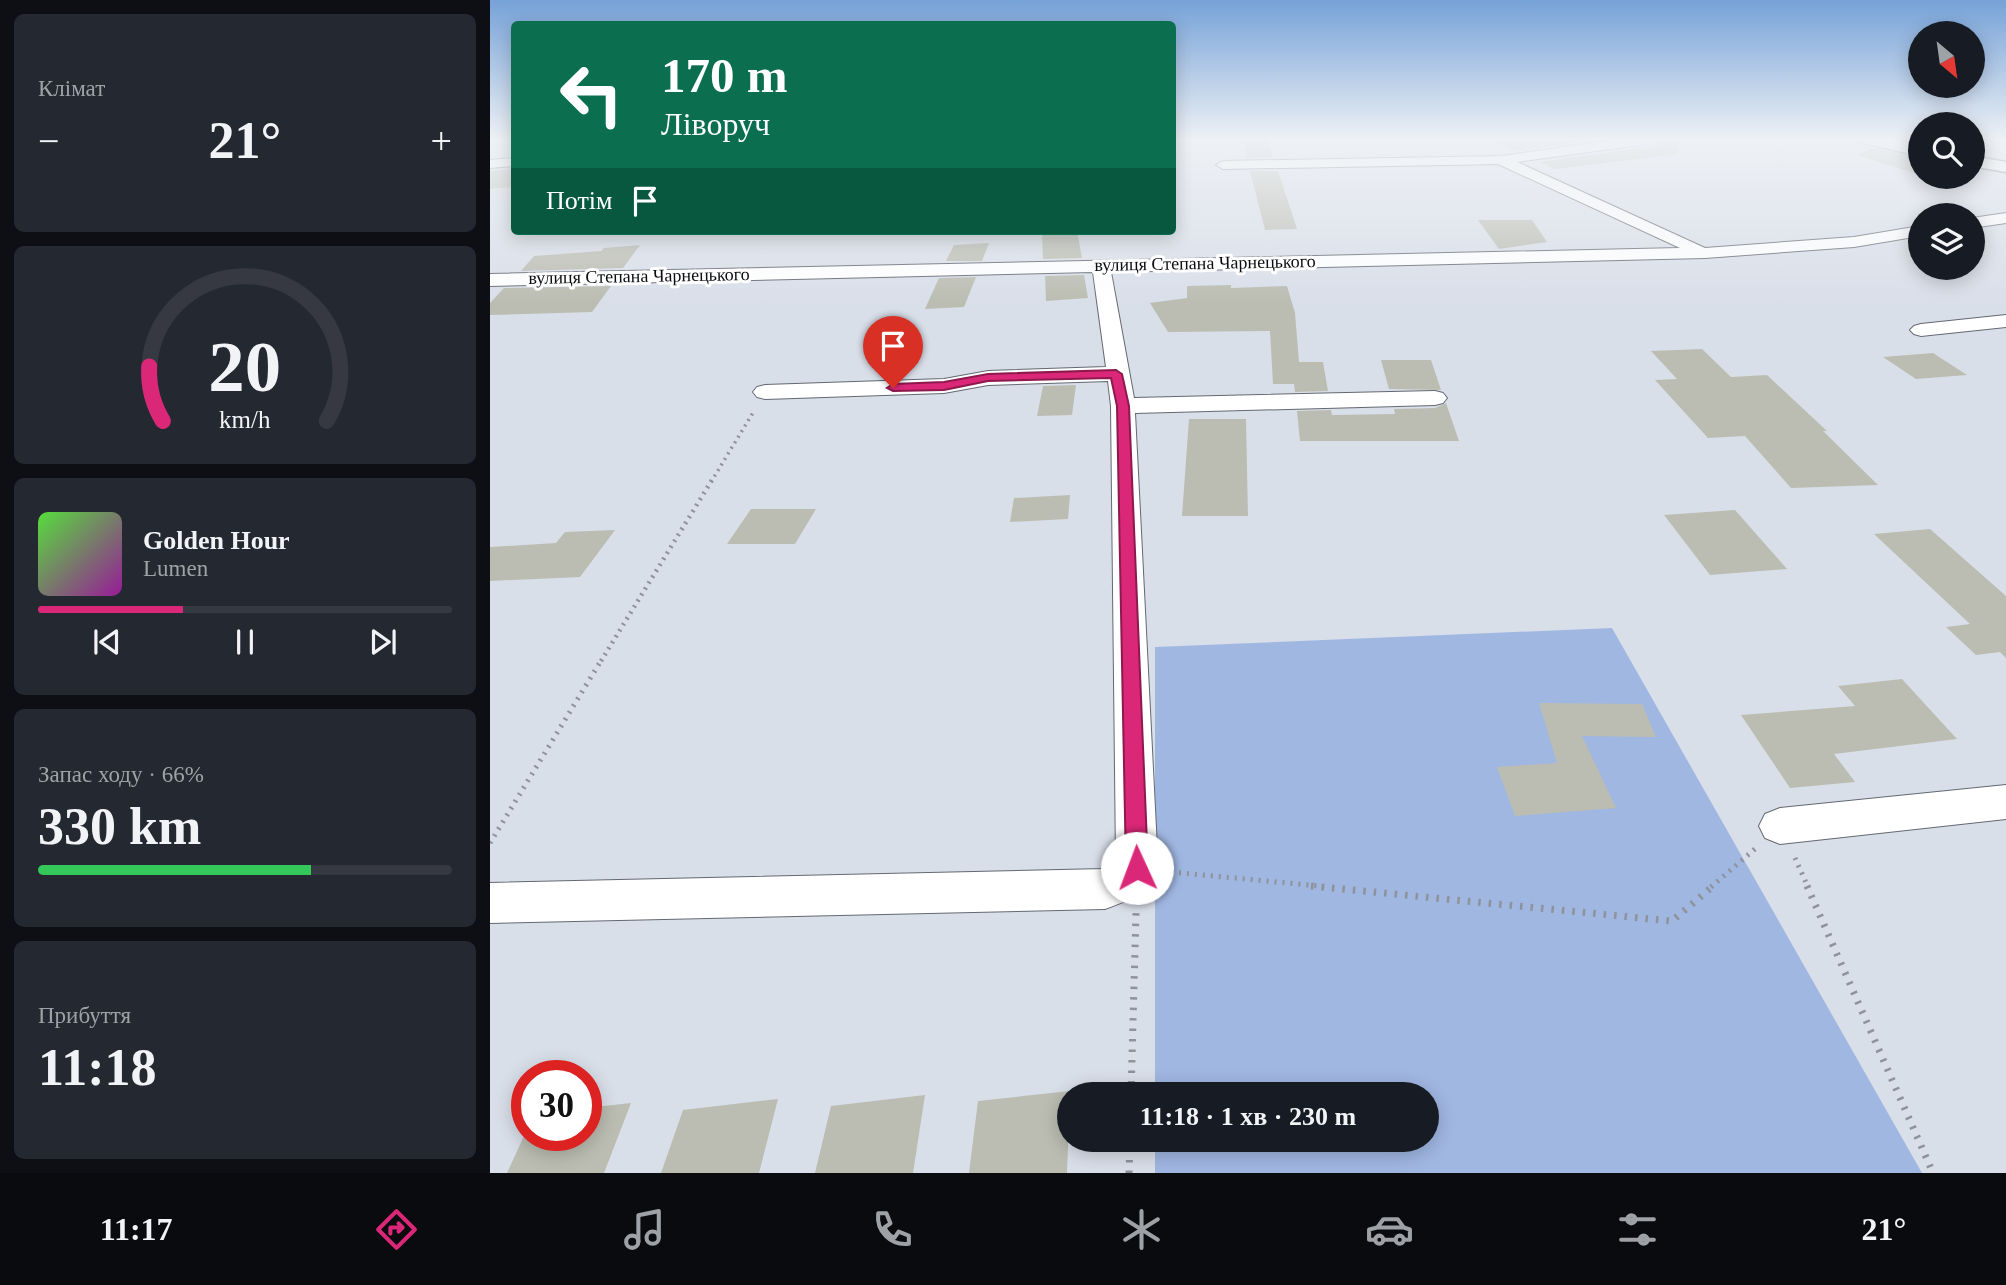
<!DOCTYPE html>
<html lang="uk">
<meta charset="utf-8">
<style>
:root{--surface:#171b24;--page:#242831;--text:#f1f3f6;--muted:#9ea1a6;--line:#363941;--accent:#db2777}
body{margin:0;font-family:Georgia,serif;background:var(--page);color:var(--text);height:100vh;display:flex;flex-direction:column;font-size:26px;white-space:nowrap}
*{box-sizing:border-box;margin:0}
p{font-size:23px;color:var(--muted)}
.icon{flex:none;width:38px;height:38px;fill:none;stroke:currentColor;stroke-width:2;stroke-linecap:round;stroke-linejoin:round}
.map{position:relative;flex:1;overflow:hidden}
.panel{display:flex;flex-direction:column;gap:14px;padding:14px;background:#0d0f14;width:490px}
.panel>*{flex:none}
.top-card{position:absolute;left:21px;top:21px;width:665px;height:214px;border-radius:7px;box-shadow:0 4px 18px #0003;background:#0b6e4f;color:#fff;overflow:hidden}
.needle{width:46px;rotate:151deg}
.fabs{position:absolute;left:1418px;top:21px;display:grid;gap:14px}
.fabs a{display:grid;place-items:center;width:77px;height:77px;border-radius:50%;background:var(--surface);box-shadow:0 4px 18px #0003;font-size:35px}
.speed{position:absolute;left:21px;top:1060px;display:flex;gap:14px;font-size:35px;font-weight:700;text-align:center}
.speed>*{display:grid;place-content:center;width:91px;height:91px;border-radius:50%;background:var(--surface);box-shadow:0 4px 18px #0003;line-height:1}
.speed .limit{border:10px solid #d22;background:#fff;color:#111}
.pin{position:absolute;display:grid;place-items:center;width:60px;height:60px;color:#fff;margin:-72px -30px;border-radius:50% 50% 50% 0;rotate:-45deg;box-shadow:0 0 7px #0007}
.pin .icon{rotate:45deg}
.me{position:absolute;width:77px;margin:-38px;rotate:358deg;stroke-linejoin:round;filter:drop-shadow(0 0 5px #0008)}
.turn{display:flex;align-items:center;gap:24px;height:147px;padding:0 35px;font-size:32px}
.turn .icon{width:91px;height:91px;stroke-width:2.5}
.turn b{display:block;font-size:49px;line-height:60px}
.then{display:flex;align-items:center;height:66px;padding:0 35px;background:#0003;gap:14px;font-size:26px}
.big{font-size:52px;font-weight:700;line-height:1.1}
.panel .tile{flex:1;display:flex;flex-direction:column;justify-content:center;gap:10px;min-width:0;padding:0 24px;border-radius:10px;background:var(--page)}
.panel .dial{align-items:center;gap:0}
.dial svg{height:182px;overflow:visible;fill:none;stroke:var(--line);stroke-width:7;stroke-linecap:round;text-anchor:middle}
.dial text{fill:var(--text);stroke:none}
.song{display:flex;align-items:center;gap:21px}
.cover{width:84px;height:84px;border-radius:10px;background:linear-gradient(135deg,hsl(110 70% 55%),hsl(300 70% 35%))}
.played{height:7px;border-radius:4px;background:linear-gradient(90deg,var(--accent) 35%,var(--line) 35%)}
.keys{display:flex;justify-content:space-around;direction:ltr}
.heat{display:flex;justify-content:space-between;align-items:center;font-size:38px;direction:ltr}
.charge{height:10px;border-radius:5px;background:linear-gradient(90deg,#34c759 66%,var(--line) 0)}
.trip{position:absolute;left:567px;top:1082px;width:382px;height:70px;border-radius:35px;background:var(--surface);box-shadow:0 4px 18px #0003;font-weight:700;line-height:70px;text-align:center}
.tabs{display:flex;height:112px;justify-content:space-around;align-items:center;background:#090b0e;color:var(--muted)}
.tabs .icon{width:49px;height:49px}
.tabs .on{color:var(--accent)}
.tabs b{font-size:32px;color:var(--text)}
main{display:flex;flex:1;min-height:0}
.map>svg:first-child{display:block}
</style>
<main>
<section class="panel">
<div class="tile"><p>Клімат</p>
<div class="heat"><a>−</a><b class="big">21°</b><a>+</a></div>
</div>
<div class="tile dial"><svg viewBox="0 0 100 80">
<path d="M14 69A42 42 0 1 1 86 69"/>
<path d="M14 69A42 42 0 0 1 8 45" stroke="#db2777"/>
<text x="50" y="56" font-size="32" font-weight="700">20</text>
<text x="50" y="72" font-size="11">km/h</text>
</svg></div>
<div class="tile">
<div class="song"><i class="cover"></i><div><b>Golden Hour</b><p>Lumen</p></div></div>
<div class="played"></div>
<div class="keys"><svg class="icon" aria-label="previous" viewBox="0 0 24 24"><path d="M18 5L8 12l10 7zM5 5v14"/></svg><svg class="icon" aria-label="pause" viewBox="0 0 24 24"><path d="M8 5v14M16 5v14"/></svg><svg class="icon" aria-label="next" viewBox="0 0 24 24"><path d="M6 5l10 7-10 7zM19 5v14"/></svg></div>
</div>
<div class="tile"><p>Запас ходу · 66%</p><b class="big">330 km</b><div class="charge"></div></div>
<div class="tile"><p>Прибуття</p><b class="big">11:18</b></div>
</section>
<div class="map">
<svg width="1516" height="1173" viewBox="0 0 1516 1173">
<rect width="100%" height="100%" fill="#d9dfe9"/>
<!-- green -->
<polygon fill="#a0b7e2" points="1122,628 1432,1173 665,1173 665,1139 936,1139 936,1094 665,1094 665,647"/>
<!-- building -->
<g fill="#bbbdb2">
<polygon points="752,138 777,138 783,157 757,158"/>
<polygon points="998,138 1117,138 1026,151"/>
<polygon points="1180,138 1188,138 1189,154 1065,169 1049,162 1171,145"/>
<polygon points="1383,148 1430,158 1430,175 1367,155"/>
<polygon points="24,169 24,187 0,189 0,171"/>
<polygon points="760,171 788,171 807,229 775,230"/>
<polygon points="988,220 1042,220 1057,242 1009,249"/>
<polygon points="587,231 592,258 553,259 552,233"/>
<polygon points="499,243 492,261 456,261 464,245"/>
<polygon points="150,245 133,268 31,271 44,256 111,251 114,248"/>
<polygon points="594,275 598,298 556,301 555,276"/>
<polygon points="486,277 474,307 435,309 449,278"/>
<polygon points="741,285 741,288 797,286 805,313 809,362 833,362 838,391 805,392 804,384 783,384 780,331 678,332 660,303 697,298 697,286"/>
<polygon points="121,286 102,312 0,315 0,303 14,288"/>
<polygon points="1212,349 1241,377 1277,375 1337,431 1333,431 1388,485 1301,488 1255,436 1218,438 1165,380 1187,379 1161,351"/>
<polygon points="1443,353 1477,375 1426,379 1393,357"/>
<polygon points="891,360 941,360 951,390 899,389"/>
<polygon points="586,385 582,415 547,416 553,386"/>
<polygon points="956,403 969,441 810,441 807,411 841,410 842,415 905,414 904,409 945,408"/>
<polygon points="699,419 756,419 758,516 692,516"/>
<polygon points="580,495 578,519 520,522 524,498"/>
<polygon points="261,509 326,509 305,544 237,544"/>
<polygon points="1245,510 1297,569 1220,575 1174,515"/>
<polygon points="1440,529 1516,596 1516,658 1510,652 1486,655 1456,627 1480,624 1384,534"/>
<polygon points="125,530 90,577 0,581 0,547 66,543 75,532"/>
<polygon points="1412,679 1467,739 1344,754 1365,782 1300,788 1251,715 1365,706 1348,686"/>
<polygon points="1049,703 1152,704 1166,737 1092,736 1126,808 1025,816 1007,767 1067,763"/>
<polygon points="580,1091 577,1173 479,1173 488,1101"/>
<polygon points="435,1095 423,1173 325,1173 341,1106"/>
<polygon points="288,1099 269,1173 171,1173 193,1110"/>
<polygon points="141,1103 114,1173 17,1173 34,1136 96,1136 96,1108"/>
</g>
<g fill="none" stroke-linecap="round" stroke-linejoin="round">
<defs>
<g id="minor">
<path d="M 1138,138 L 1177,138 L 1171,142 L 1027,162 L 1215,248 L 1364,237 L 1430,226 L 1430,236 L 1364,247 L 1215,258 L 621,272 L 644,398 L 945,391 L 953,393 L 957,398 L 953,403 L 945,405 L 645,413 L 668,868 C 656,895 642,899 615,909 L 0,923 L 0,883 L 615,869 L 626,861 L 621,406 L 618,381 L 498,385 L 454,393 L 275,399 L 267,397 L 263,392 L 267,387 L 275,385 L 454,379 L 498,371 L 616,367 L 603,272 L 0,286 L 0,274 L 1190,248 L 1008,164 L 733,169 L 726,165 L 733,161 L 1012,156 Z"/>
<polygon points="24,158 24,166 0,168 0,160"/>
<polygon points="1516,213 1516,223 1482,228 1482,218"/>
<polygon points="1516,315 1516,327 1431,336 1424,334 1420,330 1424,326 1431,324"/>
<polygon points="1516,785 1516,819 1290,844 1275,838 1269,826 1275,814 1290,808"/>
</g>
<g id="tertiary">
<polygon points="1363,138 1396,138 1430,146 1430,156 1365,141"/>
<polygon points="1482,156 1516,162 1516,172 1482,166"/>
</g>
</defs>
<!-- minor casing -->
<use href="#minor" stroke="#636871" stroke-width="2"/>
<!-- tertiary casing -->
<use href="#tertiary" stroke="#636871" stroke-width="3"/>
<!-- path-far3 -->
<polyline stroke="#8e929a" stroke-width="3.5" stroke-dasharray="2 4.5" stroke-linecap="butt" points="221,482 264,411"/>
<!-- path-far2 -->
<polyline stroke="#8e929a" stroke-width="4.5" stroke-dasharray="2 5" stroke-linecap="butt" points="111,661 222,480"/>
<!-- path-far1 -->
<g stroke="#8e929a" stroke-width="5" stroke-dasharray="2 6" stroke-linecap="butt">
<polyline points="0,843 112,659"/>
<polyline points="1305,858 1318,887"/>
<polyline points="681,872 839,887"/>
<polyline points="1221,887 1266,848"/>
</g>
<!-- path -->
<g stroke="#8e929a" stroke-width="7" stroke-dasharray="2.5 8" stroke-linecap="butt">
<polyline points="821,886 1182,921 1223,886"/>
<polyline points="1317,886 1443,1173"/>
<polyline points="641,1094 646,913"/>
<polyline points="639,1173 640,1139"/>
</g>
<!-- minor -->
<use href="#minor" fill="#fff" fill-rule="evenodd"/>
<!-- tertiary -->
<use href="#tertiary" fill="#fff" fill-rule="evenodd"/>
</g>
<!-- sky -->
<linearGradient id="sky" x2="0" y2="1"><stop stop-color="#76a2d8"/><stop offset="0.46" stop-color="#eef1f5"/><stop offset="1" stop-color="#eef1f5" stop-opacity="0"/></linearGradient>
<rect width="1516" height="303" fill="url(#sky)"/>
<!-- route -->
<polygon fill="#db2777" stroke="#8e194d" stroke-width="2" points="626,370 632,374 639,406 658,868 655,875 647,878 640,875 636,868 627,406 621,378 498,381 454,390 403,391 397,388 403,384 454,382 498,374"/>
<g text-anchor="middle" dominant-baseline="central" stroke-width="6" stroke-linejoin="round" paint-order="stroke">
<!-- far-street labels -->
<g font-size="18" fill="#0a0c0f" stroke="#fff">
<text transform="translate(715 263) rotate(-1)">вулиця Степана Чарнецького</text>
<text transform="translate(149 276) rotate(-1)">вулиця Степана Чарнецького</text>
</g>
</g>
</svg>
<div class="fabs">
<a><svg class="needle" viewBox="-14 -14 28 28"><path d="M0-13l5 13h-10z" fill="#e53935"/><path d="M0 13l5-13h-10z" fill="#9ea1a6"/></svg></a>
<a><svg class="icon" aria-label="search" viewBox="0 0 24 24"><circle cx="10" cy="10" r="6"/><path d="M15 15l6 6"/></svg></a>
<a><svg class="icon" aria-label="layers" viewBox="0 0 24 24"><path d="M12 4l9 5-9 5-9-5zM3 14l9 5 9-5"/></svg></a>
</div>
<div class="speed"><div class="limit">30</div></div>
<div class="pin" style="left:403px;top:388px;background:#d93025"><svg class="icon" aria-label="arrive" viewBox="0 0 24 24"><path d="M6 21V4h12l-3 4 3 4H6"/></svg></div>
<svg class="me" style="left:647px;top:868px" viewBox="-20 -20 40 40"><circle r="19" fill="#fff"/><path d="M0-13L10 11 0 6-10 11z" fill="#db2777"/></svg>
<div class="trip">11:18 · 1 хв · 230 m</div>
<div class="top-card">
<div class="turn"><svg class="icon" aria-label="left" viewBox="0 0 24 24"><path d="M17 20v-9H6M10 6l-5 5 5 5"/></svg><div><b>170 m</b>Ліворуч</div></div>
<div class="then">Потім<svg class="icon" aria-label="arrive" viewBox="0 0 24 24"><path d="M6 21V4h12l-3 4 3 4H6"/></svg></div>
</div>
</div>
</main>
<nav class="tabs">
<b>11:17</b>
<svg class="icon on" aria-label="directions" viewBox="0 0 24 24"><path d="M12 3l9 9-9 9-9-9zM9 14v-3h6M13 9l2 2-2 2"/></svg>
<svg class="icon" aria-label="music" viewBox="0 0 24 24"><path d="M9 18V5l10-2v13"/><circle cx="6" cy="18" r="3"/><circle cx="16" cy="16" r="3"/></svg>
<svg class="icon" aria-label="phone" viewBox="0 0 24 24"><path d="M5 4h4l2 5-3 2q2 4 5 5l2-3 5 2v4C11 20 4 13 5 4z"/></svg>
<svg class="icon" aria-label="climate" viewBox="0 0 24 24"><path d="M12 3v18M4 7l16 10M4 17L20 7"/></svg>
<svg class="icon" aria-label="car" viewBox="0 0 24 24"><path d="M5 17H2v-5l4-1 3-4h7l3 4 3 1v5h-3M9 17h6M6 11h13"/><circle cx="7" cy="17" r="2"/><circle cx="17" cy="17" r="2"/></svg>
<svg class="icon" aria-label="filters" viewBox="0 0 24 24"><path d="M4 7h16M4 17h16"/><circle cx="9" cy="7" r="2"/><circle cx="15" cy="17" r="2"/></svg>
<b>21°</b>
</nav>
